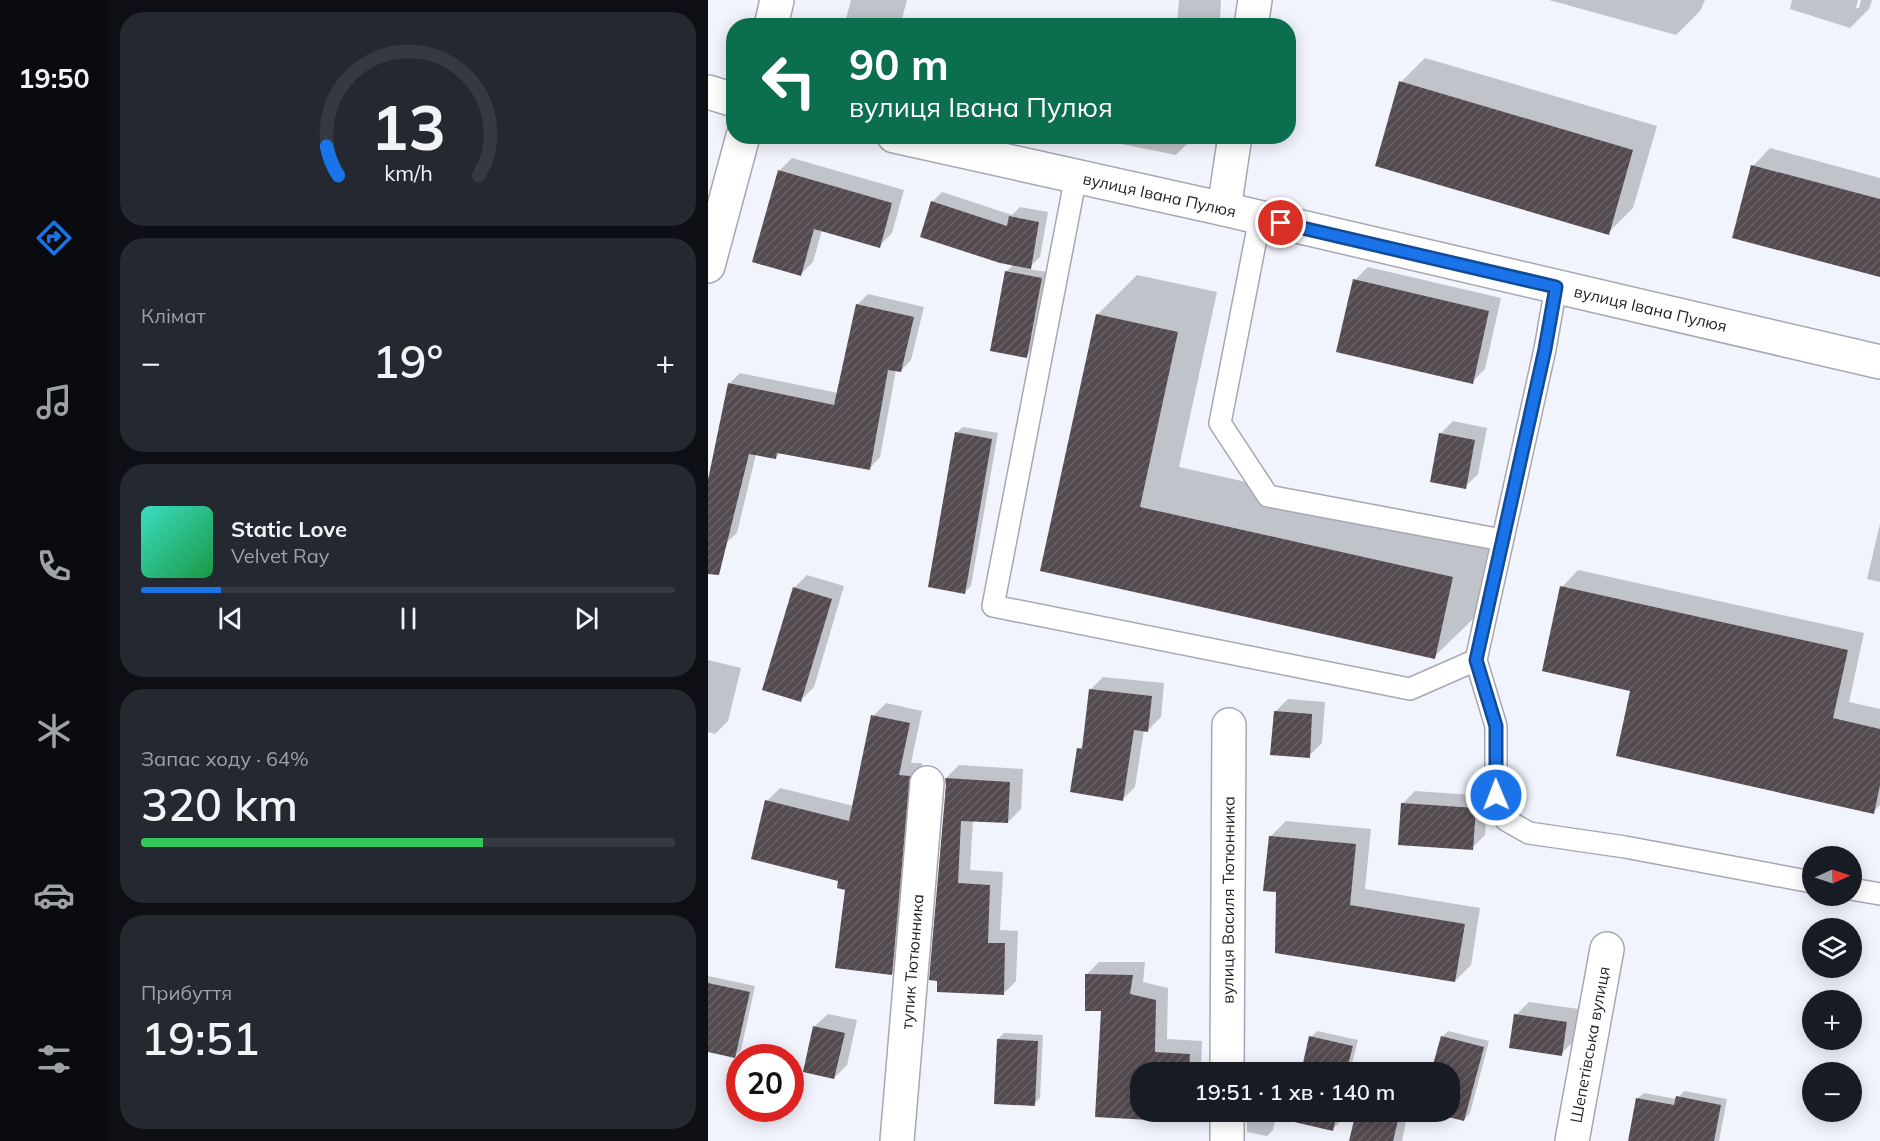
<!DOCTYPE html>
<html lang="uk">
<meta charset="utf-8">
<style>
:root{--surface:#171b24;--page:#242831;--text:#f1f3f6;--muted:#9ea1a6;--line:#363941;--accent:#1a73e8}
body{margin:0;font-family:Mulish,sans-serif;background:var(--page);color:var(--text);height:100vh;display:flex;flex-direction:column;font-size:22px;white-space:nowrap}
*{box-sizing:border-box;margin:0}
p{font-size:20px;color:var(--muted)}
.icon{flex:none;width:33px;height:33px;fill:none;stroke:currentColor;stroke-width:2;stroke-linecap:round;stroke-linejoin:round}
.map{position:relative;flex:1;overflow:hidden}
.sheet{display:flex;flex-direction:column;gap:12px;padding:12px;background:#0d0f14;width:600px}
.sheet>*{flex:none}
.guide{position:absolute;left:18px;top:18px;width:570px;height:126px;border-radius:24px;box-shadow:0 3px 15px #0003;background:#0b6e4f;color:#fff;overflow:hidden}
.needle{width:39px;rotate:87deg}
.fabs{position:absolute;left:1094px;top:846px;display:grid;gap:12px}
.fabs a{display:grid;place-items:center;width:60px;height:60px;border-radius:50%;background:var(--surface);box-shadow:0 3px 15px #0003;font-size:30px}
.speed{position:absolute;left:18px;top:1044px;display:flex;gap:12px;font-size:30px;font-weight:700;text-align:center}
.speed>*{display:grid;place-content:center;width:78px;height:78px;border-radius:50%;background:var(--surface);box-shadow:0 3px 15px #0003;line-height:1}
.speed .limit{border:9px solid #d22;background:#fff;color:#111}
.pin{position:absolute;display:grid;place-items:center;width:51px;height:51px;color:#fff;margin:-26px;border:3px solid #fff;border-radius:50%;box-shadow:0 2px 6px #0007}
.me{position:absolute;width:66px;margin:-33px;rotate:359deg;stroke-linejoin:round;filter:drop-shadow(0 0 4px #0008)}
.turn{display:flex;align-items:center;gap:21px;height:126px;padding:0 24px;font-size:27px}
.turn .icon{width:78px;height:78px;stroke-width:2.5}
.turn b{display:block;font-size:42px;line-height:51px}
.big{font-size:45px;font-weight:600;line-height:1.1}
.sheet .widget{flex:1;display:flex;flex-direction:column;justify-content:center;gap:9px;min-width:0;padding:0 21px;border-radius:24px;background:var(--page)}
.sheet .dial{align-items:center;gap:0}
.dial svg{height:156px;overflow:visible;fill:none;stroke:var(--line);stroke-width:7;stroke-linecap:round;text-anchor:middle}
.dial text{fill:var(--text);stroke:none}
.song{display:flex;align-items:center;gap:18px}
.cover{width:72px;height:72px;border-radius:9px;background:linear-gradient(135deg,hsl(170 70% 55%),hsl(140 70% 35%))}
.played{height:6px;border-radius:3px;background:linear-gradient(90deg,var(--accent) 15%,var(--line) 15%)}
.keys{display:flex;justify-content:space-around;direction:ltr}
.heat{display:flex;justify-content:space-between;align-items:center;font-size:33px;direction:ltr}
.charge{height:9px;border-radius:4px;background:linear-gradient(90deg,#34c759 64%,var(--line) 0)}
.trip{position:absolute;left:422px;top:1062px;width:330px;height:60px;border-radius:24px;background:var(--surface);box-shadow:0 3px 15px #0003;font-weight:600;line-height:60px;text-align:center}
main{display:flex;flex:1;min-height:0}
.dock{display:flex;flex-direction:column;width:108px;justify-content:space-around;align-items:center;background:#090b0e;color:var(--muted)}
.dock .icon{width:42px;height:42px}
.dock .selected{color:var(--accent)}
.dock b{font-size:27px;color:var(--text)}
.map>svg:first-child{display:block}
</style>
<main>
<nav class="dock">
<b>19:50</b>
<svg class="icon selected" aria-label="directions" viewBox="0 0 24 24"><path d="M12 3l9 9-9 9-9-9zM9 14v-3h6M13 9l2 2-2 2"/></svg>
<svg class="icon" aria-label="music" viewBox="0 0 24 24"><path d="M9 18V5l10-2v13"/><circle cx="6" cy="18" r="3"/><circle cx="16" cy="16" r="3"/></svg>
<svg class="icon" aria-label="phone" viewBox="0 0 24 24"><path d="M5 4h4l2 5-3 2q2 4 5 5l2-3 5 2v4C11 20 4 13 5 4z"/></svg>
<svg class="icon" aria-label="climate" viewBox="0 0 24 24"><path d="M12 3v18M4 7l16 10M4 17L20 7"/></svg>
<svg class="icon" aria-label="car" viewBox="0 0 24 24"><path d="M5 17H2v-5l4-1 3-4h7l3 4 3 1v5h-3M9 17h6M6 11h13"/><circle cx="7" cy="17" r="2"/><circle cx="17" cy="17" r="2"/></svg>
<svg class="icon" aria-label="filters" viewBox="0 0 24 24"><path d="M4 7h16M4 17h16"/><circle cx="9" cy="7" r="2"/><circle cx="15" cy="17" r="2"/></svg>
</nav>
<section class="sheet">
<div class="widget dial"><svg viewBox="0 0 100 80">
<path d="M14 69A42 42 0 1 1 86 69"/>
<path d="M14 69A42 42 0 0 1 8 54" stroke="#1a73e8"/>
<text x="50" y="56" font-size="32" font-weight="700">13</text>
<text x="50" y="72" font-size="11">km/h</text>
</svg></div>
<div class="widget"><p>Клімат</p>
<div class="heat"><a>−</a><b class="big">19°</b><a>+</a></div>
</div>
<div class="widget">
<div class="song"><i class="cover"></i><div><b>Static Love</b><p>Velvet Ray</p></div></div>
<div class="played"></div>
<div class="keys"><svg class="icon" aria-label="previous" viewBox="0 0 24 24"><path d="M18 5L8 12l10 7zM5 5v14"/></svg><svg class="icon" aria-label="pause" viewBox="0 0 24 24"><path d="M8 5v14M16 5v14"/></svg><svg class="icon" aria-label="next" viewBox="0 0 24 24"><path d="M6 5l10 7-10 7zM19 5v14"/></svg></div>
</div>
<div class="widget"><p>Запас ходу · 64%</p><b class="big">320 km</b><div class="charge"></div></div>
<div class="widget"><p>Прибуття</p><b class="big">19:51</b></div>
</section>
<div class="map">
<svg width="1172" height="1141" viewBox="0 0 1172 1141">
<defs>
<pattern id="building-hatch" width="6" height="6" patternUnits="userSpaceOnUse" patternTransform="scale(1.5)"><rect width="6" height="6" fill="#544b51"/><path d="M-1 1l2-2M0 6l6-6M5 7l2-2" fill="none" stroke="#696267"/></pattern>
</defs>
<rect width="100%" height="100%" fill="#f2f4fd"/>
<!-- shadow -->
<g fill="#0003">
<polygon points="143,0 199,0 192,26 136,26"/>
<polygon points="471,0 513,0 512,20 506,26 469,26"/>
<polygon points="841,0 997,0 992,11 968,35"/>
<polygon points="1084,0 1150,0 1148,8 1151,8 1153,0 1164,0 1161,9 1142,28 1082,9"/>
<polygon points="717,58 949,126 925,208 900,233 693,82"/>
<polygon points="404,136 482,136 481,142 468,155 403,142"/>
<polygon points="1062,148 1172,178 1172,276 1045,166"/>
<polygon points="84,158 196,190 184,233 171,246 114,230 105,262 92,275 71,171"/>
<polygon points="234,192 304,215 312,207 340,212 332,257 320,269 339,272 324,350 318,356 298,272 306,264 224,202"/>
<polygon points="660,267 793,298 777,369 764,382 647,280"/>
<polygon points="429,275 509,292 471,467 783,537 766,618 726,657 333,570 390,314"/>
<polygon points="160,294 216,307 203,360 193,371 188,370 172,457 162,468 73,452 67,458 48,454 29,533 18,543 0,539 0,477 3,474 21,384 32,373 130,393 149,305"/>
<polygon points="745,421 779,428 770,474 757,487 732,434"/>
<polygon points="255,427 290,433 263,586 257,592 248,433"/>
<polygon points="1172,524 1172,582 1159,579"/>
<polygon points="870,570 1156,633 1141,702 1172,709 1172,805 1165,812 924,690 854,587"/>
<polygon points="99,575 136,586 106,687 93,700 86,588"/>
<polygon points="0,660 33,668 20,721 7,734 0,732"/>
<polygon points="395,677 456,683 453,717 440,730 436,730 427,787 414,800 371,749 377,744 382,690"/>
<polygon points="580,699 617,702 614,743 601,756 567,712"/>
<polygon points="178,703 214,711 203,763 214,763 197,961 184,974 139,888 59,801 72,788 146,806 165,716"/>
<polygon points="251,765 315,769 313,809 300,822 265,820 262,870 295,872 292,930 310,931 308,981 295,994 230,991 238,778"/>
<polygon points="707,791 780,796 777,835 764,848 694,804"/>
<polygon points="578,821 663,829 657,889 772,908 763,965 747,981 569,891 562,837"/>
<polygon points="391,962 437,962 435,982 460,988 459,1039 494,1041 493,1072 432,1072 432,1112 486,1112 478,1120 389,1116 395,1009 378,975"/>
<polygon points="0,976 47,986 33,1050 27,1056 0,1050"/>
<polygon points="821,1002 871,1009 866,1041 853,1054 808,1015"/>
<polygon points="120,1014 149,1020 139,1065 126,1078 107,1026"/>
<polygon points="609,1031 650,1040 642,1072 594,1072 603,1037"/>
<polygon points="740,1031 781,1041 762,1113 756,1120 726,1112 741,1112 741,1072 724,1072 734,1037"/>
<polygon points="296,1033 335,1035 332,1098 326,1104 290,1039"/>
<polygon points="976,1091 1019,1099 1011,1141 921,1141 929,1099 936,1093 969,1099"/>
<polygon points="539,1112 569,1112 565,1130 559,1136 539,1132"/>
<polygon points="585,1112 633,1112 631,1123 624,1129 583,1120"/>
<polygon points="652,1112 700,1112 694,1141 643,1141"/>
</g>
<!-- building -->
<g fill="url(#building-hatch)">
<polygon points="691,81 925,150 901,235 667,166"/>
<polygon points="1043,165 1172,199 1172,277 1024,238"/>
<polygon points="70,170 184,203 172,248 106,229 93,276 44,262"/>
<polygon points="223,201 299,226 301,216 331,222 323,269 292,263 212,237"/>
<polygon points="297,271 334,278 319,358 282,351"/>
<polygon points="645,279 781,311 765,384 628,352"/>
<polygon points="148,304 206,317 193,372 180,370 162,470 69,453 68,459 41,454 11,575 0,574 0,480 20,383 126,405"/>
<polygon points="388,314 470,332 432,507 745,577 727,659 332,571"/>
<polygon points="247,432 284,439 257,594 220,587"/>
<polygon points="731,433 767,440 758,489 722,482"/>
<polygon points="852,586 1140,650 1125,718 1172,729 1172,785 1166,814 908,756 922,691 834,671"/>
<polygon points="85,587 124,599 93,702 54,690"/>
<polygon points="381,689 444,696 440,732 426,730 415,801 362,792 369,748 374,749"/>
<polygon points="566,711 604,714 602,758 562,755"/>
<polygon points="163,715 202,723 191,775 202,776 184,975 127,968 137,890 129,888 130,881 43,859 57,800 141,821"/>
<polygon points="237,778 302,782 300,823 253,821 250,883 282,885 280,943 297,943 296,995 229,992 229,981 221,980 238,785"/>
<polygon points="693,803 768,808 765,850 690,845"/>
<polygon points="561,836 648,844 642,905 757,924 747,982 567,953 568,892 555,891"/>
<polygon points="377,974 425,975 422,994 448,1000 447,1052 482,1054 481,1072 432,1072 432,1112 479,1112 478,1122 387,1117 393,1011 377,1011"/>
<polygon points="0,983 42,992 27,1058 0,1052"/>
<polygon points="806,1014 859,1022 854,1056 801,1048"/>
<polygon points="105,1026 137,1033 126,1079 95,1072"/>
<polygon points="601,1036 645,1046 638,1072 593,1072"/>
<polygon points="733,1036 776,1047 756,1121 720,1112 741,1112 741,1072 723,1072"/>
<polygon points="289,1039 330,1041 327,1106 286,1104"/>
<polygon points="968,1096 1013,1105 1006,1141 920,1141 928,1098 966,1105"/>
<polygon points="584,1112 629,1112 625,1131 582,1121"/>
<polygon points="648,1112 692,1112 685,1141 641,1141"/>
</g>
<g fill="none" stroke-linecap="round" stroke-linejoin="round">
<defs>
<g id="lane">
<polyline points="368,176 285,606 702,689 768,660"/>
<polyline points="550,218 549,233 512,423 560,496 794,540"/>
<polyline points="848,287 837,349 768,660 788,726 788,795 798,820 821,833 917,847 1104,882"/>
<polyline points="1143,889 1172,894"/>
</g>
<g id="street">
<polyline points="63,26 69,0"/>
<polyline points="543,26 547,0"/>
<polyline points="0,92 26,100"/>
<path id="s1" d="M 186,136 L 516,209 L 1172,362"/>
<polyline points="516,209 527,136"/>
<polyline points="0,266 35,136"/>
<path id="s2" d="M 519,1072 L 521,725"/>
<path id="s3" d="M 189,1141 L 219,783"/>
<polyline points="519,1141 519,1112"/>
<path id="s4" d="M 864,1141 L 899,949"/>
</g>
</defs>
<!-- lane casing -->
<use href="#lane" stroke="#a6a7b2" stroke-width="24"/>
<!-- street casing -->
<use href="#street" stroke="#a6a7b2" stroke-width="36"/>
<!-- lane -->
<use href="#lane" stroke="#fff" stroke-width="21"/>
<!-- street -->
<use href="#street" stroke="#fff" stroke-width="33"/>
</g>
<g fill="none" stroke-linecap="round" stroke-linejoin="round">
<defs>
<polyline id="route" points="573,223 848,287 837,349 768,660 788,726 788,795"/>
</defs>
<!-- route casing -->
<use href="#route" stroke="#114b97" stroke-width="15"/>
<!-- route -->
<use href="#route" stroke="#1a73e8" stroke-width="10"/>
</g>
<g text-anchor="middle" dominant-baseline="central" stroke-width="6" stroke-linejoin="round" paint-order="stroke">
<!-- street labels -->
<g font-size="16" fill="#222327" stroke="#fff">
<text stroke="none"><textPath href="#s1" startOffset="272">вулиця Івана Пулюя</textPath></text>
<text stroke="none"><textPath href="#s1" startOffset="776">вулиця Івана Пулюя</textPath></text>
<text stroke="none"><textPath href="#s2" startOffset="172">вулиця Василя Тютюнника</textPath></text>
<text stroke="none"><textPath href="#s3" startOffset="180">тупик Тютюнника</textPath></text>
<text stroke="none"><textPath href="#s4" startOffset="98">Шепетівська вулиця</textPath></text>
</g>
</g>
</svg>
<div class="fabs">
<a><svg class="needle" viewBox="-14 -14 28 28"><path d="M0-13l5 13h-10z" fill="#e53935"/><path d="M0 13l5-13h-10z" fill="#9ea1a6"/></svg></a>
<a><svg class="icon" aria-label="layers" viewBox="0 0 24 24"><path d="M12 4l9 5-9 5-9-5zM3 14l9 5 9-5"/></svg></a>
<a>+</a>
<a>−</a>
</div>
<div class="speed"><div class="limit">20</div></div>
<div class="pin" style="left:573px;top:223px;background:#d93025"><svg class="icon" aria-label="arrive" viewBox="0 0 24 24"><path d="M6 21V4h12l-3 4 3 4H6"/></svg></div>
<svg class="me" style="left:788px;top:795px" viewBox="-20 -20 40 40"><circle r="17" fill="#1a73e8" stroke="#fff" stroke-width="3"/><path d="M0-11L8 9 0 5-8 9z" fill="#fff"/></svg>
<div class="trip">19:51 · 1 хв · 140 m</div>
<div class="guide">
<div class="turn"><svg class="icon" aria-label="left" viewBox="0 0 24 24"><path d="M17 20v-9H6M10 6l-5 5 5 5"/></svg><div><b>90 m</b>вулиця Івана Пулюя</div></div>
</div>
</div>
</main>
